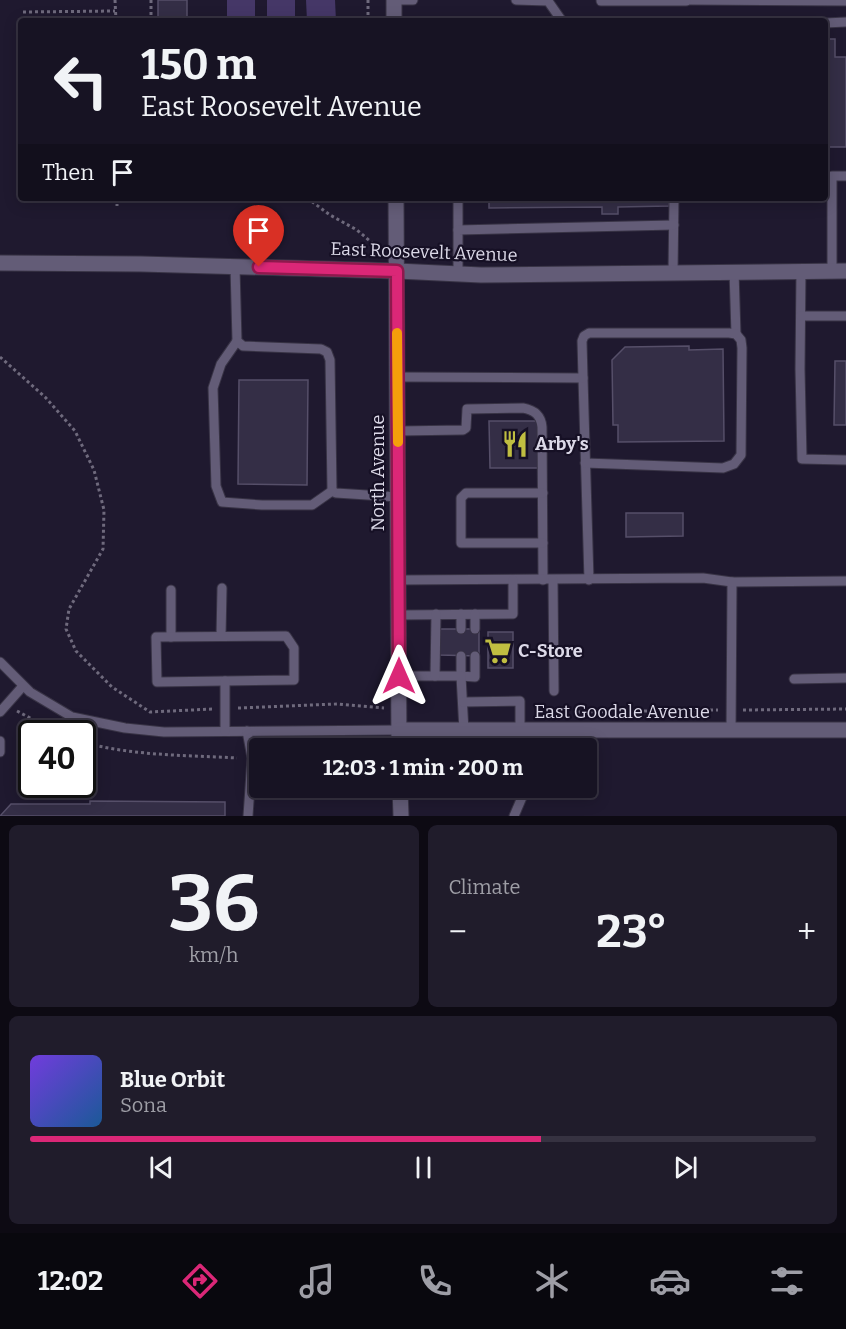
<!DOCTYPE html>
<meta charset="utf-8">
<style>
:root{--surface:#171323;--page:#201c2b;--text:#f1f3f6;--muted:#9e9ea6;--line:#363241;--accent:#db2777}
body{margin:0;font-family:Bitter,serif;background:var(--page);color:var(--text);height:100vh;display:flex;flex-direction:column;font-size:22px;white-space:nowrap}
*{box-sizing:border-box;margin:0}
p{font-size:20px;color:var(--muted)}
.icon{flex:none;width:33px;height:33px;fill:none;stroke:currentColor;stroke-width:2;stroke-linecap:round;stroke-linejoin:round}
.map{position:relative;height:816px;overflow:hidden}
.side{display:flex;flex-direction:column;gap:9px;padding:9px;background:#0d0a13;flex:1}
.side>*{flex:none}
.top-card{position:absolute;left:18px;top:18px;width:810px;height:183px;border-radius:6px;box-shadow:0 3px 15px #0003,0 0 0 2px var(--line);background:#171323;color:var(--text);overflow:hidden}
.speed{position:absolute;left:18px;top:720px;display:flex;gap:12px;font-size:30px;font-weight:700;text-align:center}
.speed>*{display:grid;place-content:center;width:78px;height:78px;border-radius:50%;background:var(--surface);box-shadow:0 3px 15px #0003,0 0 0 2px var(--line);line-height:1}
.speed .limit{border:3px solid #111;border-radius:9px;background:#fff;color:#111}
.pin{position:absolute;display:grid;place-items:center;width:51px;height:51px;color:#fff;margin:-62px -26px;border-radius:50% 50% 50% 0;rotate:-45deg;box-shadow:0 0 6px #0007}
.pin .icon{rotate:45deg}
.me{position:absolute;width:66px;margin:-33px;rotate:0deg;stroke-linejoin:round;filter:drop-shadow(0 0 4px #0008)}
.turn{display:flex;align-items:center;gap:21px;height:126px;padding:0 24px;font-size:27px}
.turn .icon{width:78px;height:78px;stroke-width:2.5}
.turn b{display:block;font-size:42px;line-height:51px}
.then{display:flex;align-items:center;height:57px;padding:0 24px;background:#0003;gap:12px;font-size:22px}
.big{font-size:45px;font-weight:700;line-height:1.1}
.side .card{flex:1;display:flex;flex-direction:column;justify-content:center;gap:9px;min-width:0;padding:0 21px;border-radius:9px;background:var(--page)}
.side .dial{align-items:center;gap:0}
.dial b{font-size:78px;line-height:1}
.song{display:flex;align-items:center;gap:18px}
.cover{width:72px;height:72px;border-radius:9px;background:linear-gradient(135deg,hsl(260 70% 55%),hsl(210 70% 35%))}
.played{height:6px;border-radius:3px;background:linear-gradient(90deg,var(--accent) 65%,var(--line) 65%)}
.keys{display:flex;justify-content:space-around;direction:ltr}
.heat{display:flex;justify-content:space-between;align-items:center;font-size:33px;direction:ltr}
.side .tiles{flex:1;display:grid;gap:9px;grid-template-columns:1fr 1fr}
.card:last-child{grid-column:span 2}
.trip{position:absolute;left:249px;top:738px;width:348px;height:60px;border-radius:6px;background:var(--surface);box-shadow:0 3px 15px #0003,0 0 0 2px var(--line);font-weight:700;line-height:60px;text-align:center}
.dock{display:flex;height:96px;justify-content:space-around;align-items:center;background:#09080e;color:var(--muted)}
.dock .icon{width:42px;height:42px}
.dock .active{color:var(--accent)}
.dock b{font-size:27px;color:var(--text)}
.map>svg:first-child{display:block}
</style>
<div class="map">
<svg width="846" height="816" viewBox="0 0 846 816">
<rect width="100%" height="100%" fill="#1f192f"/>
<!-- green -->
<g fill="#453767">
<rect x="227" y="0" width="28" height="21"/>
<rect x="267" y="0" width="28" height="21"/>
<polygon points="306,0 335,0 336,21 307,21"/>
</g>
<!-- building -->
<g fill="#342e46" stroke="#564f69" stroke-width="1.5">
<rect x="158" y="0" width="29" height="21"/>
<polygon points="825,39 835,39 835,57 846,57 846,147 825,147"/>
<polygon points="489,198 669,198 669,206 618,207 618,214 602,214 602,207 489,208"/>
<polygon points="689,346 689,350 723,349 724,441 618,442 618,425 613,425 612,360 625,347"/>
<polygon points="835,361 846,361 846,425 834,425"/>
<polygon points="239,380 308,380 307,485 238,484"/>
<polygon points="489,421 540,421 540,468 490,468"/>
<polygon points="626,513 683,513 683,536 626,537"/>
<polygon points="439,629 479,629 479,656 439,655"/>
<rect x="488" y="632" width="25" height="36"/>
<polygon points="90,801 225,802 225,816 0,816 11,804 90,804"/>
</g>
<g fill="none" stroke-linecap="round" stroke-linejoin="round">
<defs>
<g id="service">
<polyline points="394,0 413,0"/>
<polyline points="516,0 548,1 562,21"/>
<polyline points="686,0 846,1"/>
<polyline points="601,1 686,1"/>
<polyline points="825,23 846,22"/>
<polyline points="458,198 458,230"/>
<polyline points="235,267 237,341 243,346 321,349 327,352 330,360 332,491 336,493 398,497"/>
<polyline points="734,271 736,334"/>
<polyline points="801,271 800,369 802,459 846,460"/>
<polyline points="832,271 832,176 846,176"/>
<polyline points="673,272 674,198"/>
<polyline points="458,274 458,230 674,225"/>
<polyline points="801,316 846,316"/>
<polyline points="237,341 221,364 213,388 216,486 222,502 262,505 312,505 332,491"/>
<polyline points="397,377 583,378 589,580"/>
<polyline points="583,378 582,341 584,336 589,333 729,333 736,334 741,340 742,348 741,455 734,464 723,468 585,463"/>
<path d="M 398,431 L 463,430 L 466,428 L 467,409 L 523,408 C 534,410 541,415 542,427 L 543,580"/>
<polyline points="543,493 466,493 461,498 461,543 543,543"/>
<polyline points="399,580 703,578 732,582 731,731"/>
<polyline points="553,580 554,691"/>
<polyline points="732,582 846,581"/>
<polyline points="171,590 171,637"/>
<polyline points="461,614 461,629"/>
<polyline points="399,615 513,614 513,580"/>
<polyline points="475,629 475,614"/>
<polyline points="221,636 222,588"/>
<polygon points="286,636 294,648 294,680 157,682 156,637"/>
<polyline points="461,656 461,676 475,677 475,656"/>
<polyline points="0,662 30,692 72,717 125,728 164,732 399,730"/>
<polyline points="399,676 461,676 464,731"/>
<polyline points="435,676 436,614"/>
<polyline points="794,679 846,678"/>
<polyline points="225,681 225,731"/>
<polyline points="463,702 520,701 520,731"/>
<polyline points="0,712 23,686"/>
<polyline points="247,731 252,758 248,816"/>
<polyline points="0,741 0,752"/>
<polyline points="533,748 535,731"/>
<polyline points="514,816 526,788"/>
</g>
<polyline id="minor" points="0,263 141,264 397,271 481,275 846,271"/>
<g id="tertiary">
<polyline points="394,0 394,21"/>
<polyline points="396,198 399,748"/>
<polyline points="399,730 846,730"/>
<polyline points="400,788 401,816"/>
</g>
</defs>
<!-- service casing -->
<use href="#service" stroke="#383345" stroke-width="11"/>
<!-- minor casing -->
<use href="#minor" stroke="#383345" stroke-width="17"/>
<!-- tertiary casing -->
<use href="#tertiary" stroke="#383345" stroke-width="17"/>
<!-- path -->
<g stroke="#6f6a7d" stroke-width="3" stroke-dasharray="3 3" stroke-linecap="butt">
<polyline points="115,0 116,21"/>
<polyline points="151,0 151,21"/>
<polyline points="368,0 368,21"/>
<polyline points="23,12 115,11"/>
<polyline points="117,198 117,206"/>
<polyline points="307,198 330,215 357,230 377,247"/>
<polyline points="0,357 45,397 75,431 94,470 104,510 103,549 69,609 66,629 76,651 112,687 150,712 213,709"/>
<polyline points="238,708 337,704 384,708"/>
<polyline points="743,710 846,709"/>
<polyline points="17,711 60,734"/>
<polyline points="578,712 718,710"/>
<path d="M 82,742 C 133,756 185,755 237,758"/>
</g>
<!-- service -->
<use href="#service" stroke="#635c77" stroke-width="9"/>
<!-- minor -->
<use href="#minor" stroke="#635c77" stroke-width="15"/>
<!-- tertiary -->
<use href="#tertiary" stroke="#635c77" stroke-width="15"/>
</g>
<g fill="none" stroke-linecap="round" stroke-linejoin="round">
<defs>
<polyline id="route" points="259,267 397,271 399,676"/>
</defs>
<!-- route casing -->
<use href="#route" stroke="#8e194d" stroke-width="15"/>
<!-- route -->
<use href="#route" stroke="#db2777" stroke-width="10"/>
<!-- slow -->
<polyline stroke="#f59e0b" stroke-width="10" points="397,333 398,442"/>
</g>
<!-- icons -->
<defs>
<symbol id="restaurant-bare" viewBox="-9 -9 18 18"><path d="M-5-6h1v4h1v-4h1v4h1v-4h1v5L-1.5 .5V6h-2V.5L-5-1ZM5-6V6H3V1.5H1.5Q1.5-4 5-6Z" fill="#c0be41" stroke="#161025" stroke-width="2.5" paint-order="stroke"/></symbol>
<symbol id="supermarket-bare" viewBox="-9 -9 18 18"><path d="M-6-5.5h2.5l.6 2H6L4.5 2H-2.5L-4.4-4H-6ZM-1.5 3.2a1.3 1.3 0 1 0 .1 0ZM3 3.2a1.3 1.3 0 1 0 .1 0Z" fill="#c0be41" stroke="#161025" stroke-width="2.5" paint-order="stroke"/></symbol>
</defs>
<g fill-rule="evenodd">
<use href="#restaurant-bare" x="496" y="425" width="38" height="38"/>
<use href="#supermarket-bare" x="479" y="632" width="38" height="38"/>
</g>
<g text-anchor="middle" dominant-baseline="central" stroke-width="4.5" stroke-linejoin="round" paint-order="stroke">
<!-- street labels -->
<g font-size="18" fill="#dcd9e8" stroke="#161025">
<text transform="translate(424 252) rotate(2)">East Roosevelt Avenue</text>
<text transform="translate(378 473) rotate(-90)">North Avenue</text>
<text x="622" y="712">East Goodale Avenue</text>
</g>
<!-- poi labels -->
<g font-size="18" font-weight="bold" fill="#dcd9e8" stroke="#161025" text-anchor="start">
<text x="535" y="444">Arby's</text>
<text x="518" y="651">C-Store</text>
</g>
</g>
</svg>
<div class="speed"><div class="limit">40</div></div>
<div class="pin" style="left:259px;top:267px;background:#d93025"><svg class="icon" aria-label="arrive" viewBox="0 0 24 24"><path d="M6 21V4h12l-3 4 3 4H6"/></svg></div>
<svg class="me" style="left:399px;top:676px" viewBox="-20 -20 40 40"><path d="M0-17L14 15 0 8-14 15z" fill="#db2777" stroke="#fff" stroke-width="4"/></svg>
<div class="trip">12:03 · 1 min · 200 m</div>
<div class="top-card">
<div class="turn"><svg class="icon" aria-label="left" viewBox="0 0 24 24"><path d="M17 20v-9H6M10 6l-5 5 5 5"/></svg><div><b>150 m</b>East Roosevelt Avenue</div></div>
<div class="then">Then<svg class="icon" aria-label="arrive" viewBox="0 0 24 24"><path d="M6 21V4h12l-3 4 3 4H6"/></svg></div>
</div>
</div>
<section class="side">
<div class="tiles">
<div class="card dial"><b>36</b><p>km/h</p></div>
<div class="card"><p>Climate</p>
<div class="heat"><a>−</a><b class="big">23°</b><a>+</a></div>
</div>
<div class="card">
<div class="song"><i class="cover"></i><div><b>Blue Orbit</b><p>Sona</p></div></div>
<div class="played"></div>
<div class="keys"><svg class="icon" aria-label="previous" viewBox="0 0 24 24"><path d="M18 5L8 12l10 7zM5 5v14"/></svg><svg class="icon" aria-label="pause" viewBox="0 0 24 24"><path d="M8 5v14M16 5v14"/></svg><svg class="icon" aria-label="next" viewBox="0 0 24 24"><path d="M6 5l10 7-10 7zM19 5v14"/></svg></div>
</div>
</div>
</section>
<nav class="dock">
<b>12:02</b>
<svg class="icon active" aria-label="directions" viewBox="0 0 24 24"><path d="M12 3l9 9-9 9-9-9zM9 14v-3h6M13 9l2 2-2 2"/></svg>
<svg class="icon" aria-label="music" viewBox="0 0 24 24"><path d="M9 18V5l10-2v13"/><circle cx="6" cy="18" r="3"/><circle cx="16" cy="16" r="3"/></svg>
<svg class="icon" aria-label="phone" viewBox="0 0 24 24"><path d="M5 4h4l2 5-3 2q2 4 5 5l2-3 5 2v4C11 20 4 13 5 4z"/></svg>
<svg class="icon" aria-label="climate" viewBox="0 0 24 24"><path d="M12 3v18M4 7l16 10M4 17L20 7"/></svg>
<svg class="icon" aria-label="car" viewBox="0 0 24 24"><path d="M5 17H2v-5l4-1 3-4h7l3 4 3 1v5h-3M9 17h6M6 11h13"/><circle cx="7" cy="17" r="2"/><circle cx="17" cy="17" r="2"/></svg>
<svg class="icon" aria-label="filters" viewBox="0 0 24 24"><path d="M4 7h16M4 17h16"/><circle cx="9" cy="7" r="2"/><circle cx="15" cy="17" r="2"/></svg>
</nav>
